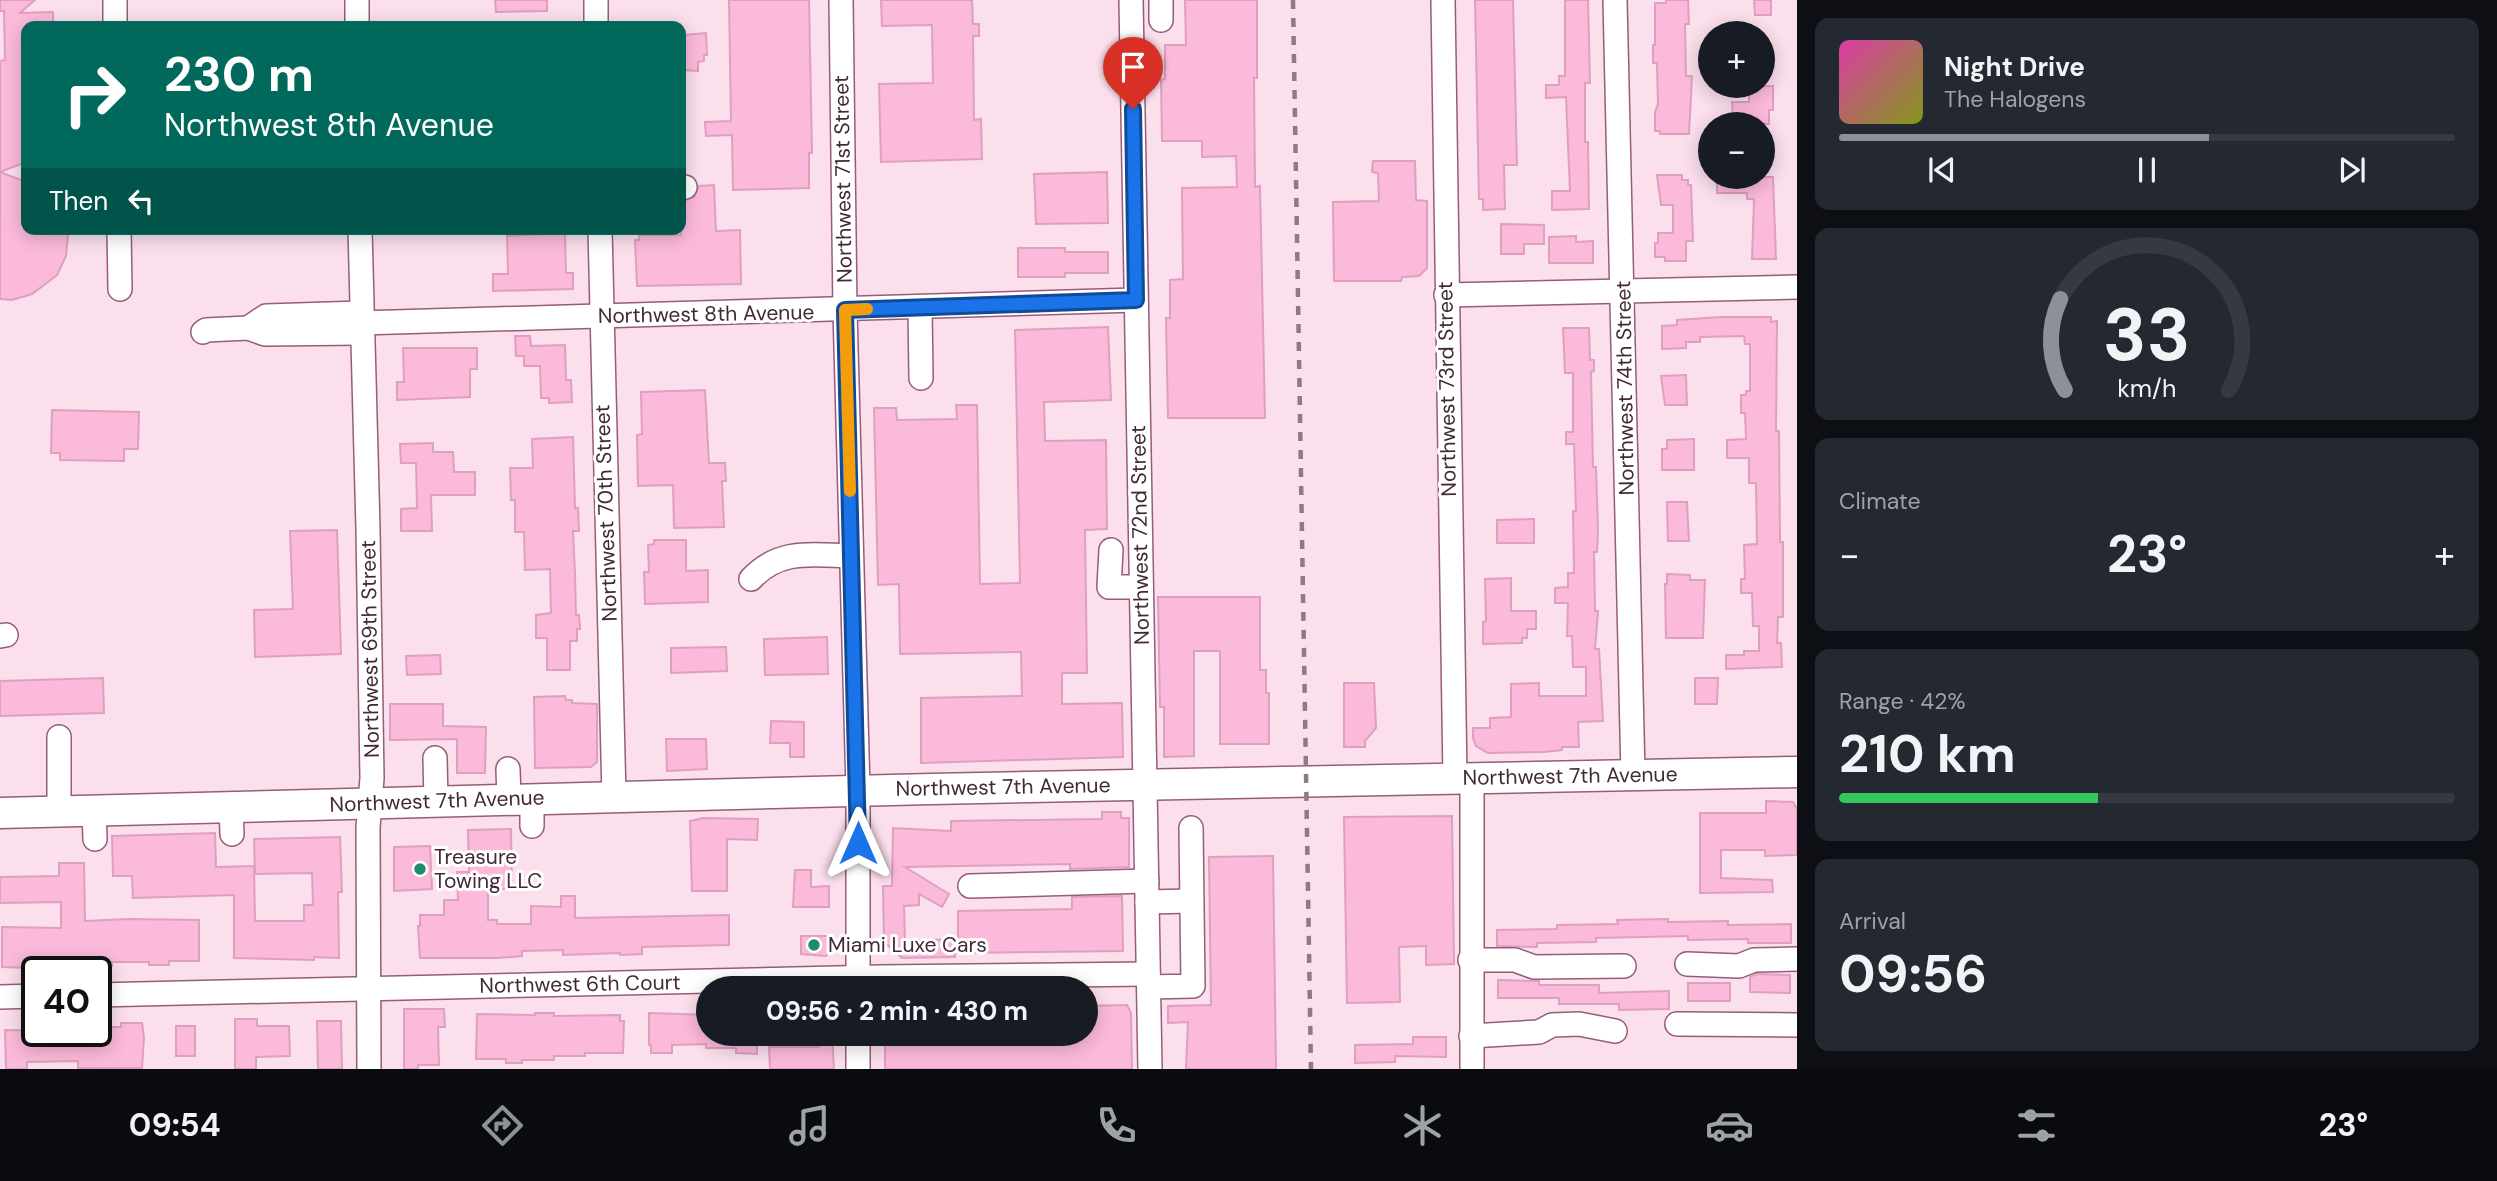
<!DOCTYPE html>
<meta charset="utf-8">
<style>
:root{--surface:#171b24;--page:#242831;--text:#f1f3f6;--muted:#9ea1a6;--line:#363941;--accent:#8c9099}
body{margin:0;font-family:"DM Sans",sans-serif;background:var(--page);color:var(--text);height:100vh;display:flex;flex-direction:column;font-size:26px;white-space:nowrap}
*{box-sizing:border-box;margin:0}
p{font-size:23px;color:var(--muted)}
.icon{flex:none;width:38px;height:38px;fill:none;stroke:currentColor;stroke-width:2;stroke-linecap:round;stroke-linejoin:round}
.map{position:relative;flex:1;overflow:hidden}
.details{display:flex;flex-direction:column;gap:18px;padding:18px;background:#0d0f14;width:700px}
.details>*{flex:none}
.top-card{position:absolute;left:21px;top:21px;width:665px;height:214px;border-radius:14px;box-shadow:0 4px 18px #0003;background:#00695c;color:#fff;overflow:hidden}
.tools{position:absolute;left:1698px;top:21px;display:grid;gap:14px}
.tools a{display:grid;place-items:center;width:77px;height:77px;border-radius:50%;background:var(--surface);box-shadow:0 4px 18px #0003;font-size:35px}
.speed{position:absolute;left:21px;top:956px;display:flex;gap:14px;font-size:35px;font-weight:700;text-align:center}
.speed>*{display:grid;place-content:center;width:91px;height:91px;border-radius:50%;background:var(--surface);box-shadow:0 4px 18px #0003;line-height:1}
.speed .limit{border:4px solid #111;border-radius:10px;background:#fff;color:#111}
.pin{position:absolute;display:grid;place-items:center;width:60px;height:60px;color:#fff;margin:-72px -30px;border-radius:50% 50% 50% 0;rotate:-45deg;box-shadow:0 0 7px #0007}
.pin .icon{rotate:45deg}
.me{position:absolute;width:77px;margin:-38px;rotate:0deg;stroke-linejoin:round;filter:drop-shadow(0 0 5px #0008)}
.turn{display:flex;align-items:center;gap:24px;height:147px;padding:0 28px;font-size:32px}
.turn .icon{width:91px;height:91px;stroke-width:2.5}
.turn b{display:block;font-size:49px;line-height:60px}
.then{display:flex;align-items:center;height:66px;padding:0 28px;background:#0003;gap:14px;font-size:26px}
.big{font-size:52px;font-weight:700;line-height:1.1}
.details .card{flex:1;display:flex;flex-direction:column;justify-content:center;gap:10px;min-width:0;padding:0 24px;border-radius:14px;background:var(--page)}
.details .dial{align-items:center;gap:0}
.dial svg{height:182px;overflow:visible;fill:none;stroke:var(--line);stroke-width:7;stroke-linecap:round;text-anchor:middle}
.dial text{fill:var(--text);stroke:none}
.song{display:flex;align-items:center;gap:21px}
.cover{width:84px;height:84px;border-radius:10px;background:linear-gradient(135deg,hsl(320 70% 55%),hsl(70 70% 35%))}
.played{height:7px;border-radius:4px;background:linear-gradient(90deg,var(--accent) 60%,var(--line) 60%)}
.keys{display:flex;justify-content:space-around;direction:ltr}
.heat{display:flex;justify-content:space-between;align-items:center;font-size:38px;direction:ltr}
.charge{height:10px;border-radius:5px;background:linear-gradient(90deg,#34c759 42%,var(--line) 0)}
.trip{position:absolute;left:696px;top:976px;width:402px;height:70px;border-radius:35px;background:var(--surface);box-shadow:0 4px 18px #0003;font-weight:700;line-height:70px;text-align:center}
.tab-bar{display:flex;height:112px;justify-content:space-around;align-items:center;background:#090b0e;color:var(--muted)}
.tab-bar .icon{width:49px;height:49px}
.tab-bar .on{color:var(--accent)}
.tab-bar b{font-size:32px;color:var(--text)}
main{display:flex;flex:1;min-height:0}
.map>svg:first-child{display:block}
</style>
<main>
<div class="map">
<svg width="1797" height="1069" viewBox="0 0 1797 1069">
<rect width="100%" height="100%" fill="#fbdfec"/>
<!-- building -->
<g fill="#fcbada" stroke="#df9fbf" stroke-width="2">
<polygon points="0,0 35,0 20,13 53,12 53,26 26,26 26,162 0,172 26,182 26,229 67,229 68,235 66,256 57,275 32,294 12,300 0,299 0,61 5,60 4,11 0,11"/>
<polygon points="495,0 547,0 547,11 496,12"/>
<polygon points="729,0 809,0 812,153 809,153 809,188 733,190 732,135 706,136 705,122 731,121"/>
<polygon points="881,0 972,0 973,24 979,24 979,36 973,36 974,120 981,119 982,159 881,162 879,84 933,83 932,25 882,26"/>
<polygon points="1185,0 1257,0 1257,78 1254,78 1255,187 1260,186 1265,418 1168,418 1166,318 1170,318 1170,280 1183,279 1182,188 1237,187 1236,156 1202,157 1202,141 1162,141 1161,80 1165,79 1165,45 1186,45"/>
<polygon points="1475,0 1513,0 1517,165 1504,165 1505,209 1483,210 1483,199 1479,199"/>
<polygon points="1565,0 1588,0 1590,83 1585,83 1585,142 1588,142 1589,209 1552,210 1552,191 1570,191 1566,97 1546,98 1546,85 1559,85 1559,76 1565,76"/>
<polygon points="1666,0 1688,0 1689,24 1685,24 1686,76 1692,76 1689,134 1660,134 1660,131 1655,131 1655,112 1658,104 1657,63 1653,63 1653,45 1655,45 1655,3 1666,3"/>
<polygon points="1754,0 1771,0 1771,15 1755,15"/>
<polygon points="706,33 707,55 704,55 704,61 698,62 698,71 681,70 681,43 684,43 684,35"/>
<polygon points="1749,86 1773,86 1773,110 1769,110 1769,124 1747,124 1747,119 1733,120 1732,102 1749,102"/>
<polygon points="1373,161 1415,161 1416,200 1427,201 1427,268 1419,276 1402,277 1401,281 1334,281 1333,202 1379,201 1378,173 1372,172"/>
<polygon points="1107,172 1108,223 1036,224 1034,174"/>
<polygon points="1657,175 1682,175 1682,180 1688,180 1688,185 1691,185 1693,241 1686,241 1686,261 1665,261 1665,257 1655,257 1655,243 1658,243 1658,233 1673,233 1673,205 1661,205"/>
<polygon points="1717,177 1773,177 1776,259 1752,259 1754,199 1747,199 1747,193 1717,193"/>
<polygon points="714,185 716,231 740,230 741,284 637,286 635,240 639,240 639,235 681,235 681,202 694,197 699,186"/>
<polygon points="1501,224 1544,225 1544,244 1524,244 1524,254 1501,254"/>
<polygon points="565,233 566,273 573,273 573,289 493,291 493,274 508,274 507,236"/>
<polygon points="1576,236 1576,242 1593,241 1593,263 1549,263 1549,237"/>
<polygon points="1018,248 1065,248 1065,252 1108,252 1108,273 1065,273 1065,277 1018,277"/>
<polygon points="1721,317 1771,317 1771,322 1777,321 1776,431 1779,431 1780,542 1783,542 1783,617 1778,617 1777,643 1781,643 1782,667 1726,669 1726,655 1744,655 1744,651 1759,651 1759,626 1753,626 1752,593 1741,593 1741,579 1745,579 1744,545 1757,544 1756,483 1749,483 1749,458 1727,458 1727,440 1746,439 1745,413 1741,413 1741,395 1746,395 1746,391 1750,391 1750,344 1745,344 1744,336 1700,337 1700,342 1686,342 1686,348 1662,349 1662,326 1677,325 1677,320"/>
<polygon points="1108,327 1111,400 1044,402 1045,441 1106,440 1107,529 1085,530 1087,673 1062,673 1062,704 1122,703 1123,757 921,763 921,698 1022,696 1021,652 900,654 899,584 878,585 874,408 896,408 897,420 957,419 956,405 977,405 980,584 1020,583 1015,330"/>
<polygon points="1563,328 1589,328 1590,360 1594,360 1594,371 1591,372 1593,467 1596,467 1598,530 1597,552 1594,552 1595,611 1598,611 1595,649 1599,649 1603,721 1578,722 1579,747 1562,747 1562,750 1544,752 1488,753 1476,746 1473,738 1473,728 1490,728 1490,718 1511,717 1511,684 1539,683 1539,696 1586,696 1586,667 1573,667 1572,636 1567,636 1568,603 1555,603 1555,588 1568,587 1568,573 1574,573 1573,511 1576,511 1574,444 1566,444 1566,432 1573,432 1573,373 1565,373"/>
<polygon points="515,336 530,336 531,346 565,345 566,380 571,380 572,402 549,403 549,398 541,398 540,366 524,366 524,356 516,356"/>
<polygon points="403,348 477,348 477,369 470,369 470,397 397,400 397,382 404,382"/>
<polygon points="1686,375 1687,405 1665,405 1661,376"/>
<polygon points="705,390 709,463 725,463 726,481 722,481 724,527 674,528 673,485 638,486 637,435 642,434 641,392"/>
<polygon points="52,410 139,412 138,449 124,449 124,461 60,460 60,453 51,453"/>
<polygon points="573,437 575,508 578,508 579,531 573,531 575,575 576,615 579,615 580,629 577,629 577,641 570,641 570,670 547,670 547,638 536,638 536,615 551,613 550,569 525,570 524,532 515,532 515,500 511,500 510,468 533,468 532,439"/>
<polygon points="1694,439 1694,470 1662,470 1662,449 1667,449 1667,440"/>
<polygon points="433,443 433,452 453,452 454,472 475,472 475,495 431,495 432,531 401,531 401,509 417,508 416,463 401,463 400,444"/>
<polygon points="1667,502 1687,502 1689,541 1668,541"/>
<polygon points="1534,519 1534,543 1497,543 1497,520"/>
<polygon points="337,530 341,654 255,657 254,610 293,609 290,531"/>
<polygon points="654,540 686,540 686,571 708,570 708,602 645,604 644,572 649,572 648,545 654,544"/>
<polygon points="1667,574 1690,575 1690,580 1705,580 1703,638 1666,638 1665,584 1667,584"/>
<polygon points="1511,578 1511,611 1536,611 1536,629 1527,629 1527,638 1522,638 1522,643 1483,644 1483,622 1486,621 1485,579"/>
<polygon points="1158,597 1260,597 1260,670 1266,670 1266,693 1269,693 1269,744 1220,744 1220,651 1194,651 1194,756 1164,757 1164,707 1160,707"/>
<polygon points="827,637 828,674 765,675 764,639"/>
<polygon points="726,647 727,671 671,673 671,648"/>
<polygon points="440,655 441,674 407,675 406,656"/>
<polygon points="103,678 104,713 0,716 0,681"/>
<polygon points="1695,678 1718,678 1717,704 1695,704"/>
<polygon points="1344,683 1374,683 1376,728 1365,741 1365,747 1344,747"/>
<polygon points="565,696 566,700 572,700 572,703 597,704 597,762 591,767 535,768 534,697"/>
<polygon points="390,704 443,704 443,726 486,727 485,773 457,773 457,739 390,740"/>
<polygon points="771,721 804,722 804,757 790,757 790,743 770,743"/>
<polygon points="666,739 706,739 707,769 667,771"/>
<polygon points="1766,801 1793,802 1797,809 1797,855 1765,856 1765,850 1721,850 1721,878 1772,880 1773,892 1700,893 1700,813 1766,813"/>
<polygon points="1102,812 1121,812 1121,818 1129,818 1129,867 1070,869 1070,864 905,867 949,894 942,907 919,894 919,905 904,906 905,941 958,939 958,911 1072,909 1072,897 1122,896 1123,951 955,953 955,957 902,958 884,942 883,886 892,886 893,828 951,831 951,821 1102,819"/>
<polygon points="1452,816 1454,964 1426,965 1426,946 1399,947 1400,1002 1347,1003 1344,817"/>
<polygon points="703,818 758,819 757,840 727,839 727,891 692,891 690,821"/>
<polygon points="511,829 512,889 488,889 488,920 497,920 497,924 531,924 531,906 561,907 561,896 575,896 575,918 729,915 729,945 642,947 642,954 620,955 620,953 563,955 563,950 522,951 522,956 498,958 420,958 418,926 420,926 420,915 444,915 444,900 458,900 457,872 469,872 468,830"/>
<polygon points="215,833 216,867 254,866 255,921 304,921 304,905 313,905 312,873 255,874 254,839 340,837 342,892 338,892 339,958 314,957 314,960 234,958 234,895 133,898 132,876 113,876 112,836"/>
<polygon points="430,846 432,889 394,891 394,847"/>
<polygon points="1273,856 1276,1069 1186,1069 1188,1022 1168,1023 1168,1006 1211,1005 1209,857"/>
<polygon points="59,863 84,863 85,921 129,919 199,920 199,961 169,961 169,965 149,965 149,962 112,962 112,966 91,966 91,961 56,961 56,969 2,967 2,927 61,928 61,902 0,903 0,877 59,876"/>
<polygon points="795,870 811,870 811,887 829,886 829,907 793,907"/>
<polygon points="1668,919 1668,922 1728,921 1728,925 1791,924 1791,943 1748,943 1748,939 1688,940 1688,936 1596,938 1596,942 1537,943 1537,947 1497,946 1497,930 1557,929 1557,925 1618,924 1617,920"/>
<polygon points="801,936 829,936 829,952 826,956 801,954"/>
<polygon points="1756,974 1790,975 1790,993 1750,992 1750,977"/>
<polygon points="1498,980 1539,981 1539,985 1599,985 1599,993 1669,991 1669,1009 1619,1010 1619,1004 1559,1004 1559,998 1498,998"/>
<rect x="1688" y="983" width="42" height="18"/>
<polygon points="1127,1005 1131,1013 1132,1069 885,1069 885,1034 1087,1034 1087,1006"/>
<polygon points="404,1009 444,1009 445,1027 438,1027 439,1065 418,1065 418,1069 404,1069"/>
<polygon points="535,1013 554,1013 554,1016 620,1015 620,1021 624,1021 623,1053 585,1053 585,1056 554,1056 554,1060 522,1060 522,1063 506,1063 506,1059 476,1059 477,1014 535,1015"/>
<polygon points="649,1013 709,1015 709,1034 757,1034 757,1054 736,1053 736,1048 706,1048 706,1044 672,1045 672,1053 651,1053 651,1045 649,1045"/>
<polygon points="235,1019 257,1019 257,1026 289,1026 290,1056 256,1057 256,1069 235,1069"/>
<polygon points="317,1021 341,1021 342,1069 318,1069"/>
<polygon points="121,1023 142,1023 144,1037 142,1068 78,1068 78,1061 27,1062 27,1069 6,1069 5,1030 96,1031 96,1027 121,1027"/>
<rect x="176" y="1026" width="19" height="30"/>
<polygon points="819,1034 832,1034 834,1069 770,1069 769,1047 819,1047"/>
<polygon points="1413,1037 1446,1037 1446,1057 1395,1056 1395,1062 1355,1063 1355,1045 1413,1044"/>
</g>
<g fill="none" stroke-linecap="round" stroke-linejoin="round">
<defs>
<g id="minor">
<polyline points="115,0 115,26"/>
<polyline points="357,0 357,26"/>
<polyline points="596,0 596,26"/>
<polyline points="841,0 845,310 858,790 858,989"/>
<polyline points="1131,0 1150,1069"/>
<polyline points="1161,0 1161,20"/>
<polyline points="1443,0 1455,779"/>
<polyline points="1615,0 1633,775"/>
<polyline points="681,188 685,187"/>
<polyline points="119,229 120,289"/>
<polyline points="360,229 368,529 372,778 368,827 369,1069"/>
<polyline points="600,229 614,797"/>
<polyline points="1446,295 1797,287"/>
<polyline points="920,307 921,378"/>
<polyline points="361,313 266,316 248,328 265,334 361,333"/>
<polyline points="361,323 1136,300"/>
<polyline points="203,332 206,330 248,328"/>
<polyline points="1111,550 1109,587 1141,587"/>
<path d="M 751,579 C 780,548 812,555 851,556"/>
<polyline points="0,636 6,635"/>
<polyline points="59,737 59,812"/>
<polyline points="435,758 436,801"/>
<polyline points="508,769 509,799"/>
<polyline points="532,799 532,826"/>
<polyline points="231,807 232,834"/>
<polyline points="94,811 95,839"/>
<polyline points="970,886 1147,881"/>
<polyline points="1147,902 1191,901"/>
<polyline points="1470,960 1515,960 1534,967 1624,966"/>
<polyline points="1687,964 1739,966 1754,960 1797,959"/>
<polyline points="1149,987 1193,986 1191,828"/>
<polyline points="96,995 880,977 1148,974"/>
<polyline points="0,997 37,996"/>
<polyline points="1677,1024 1797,1025"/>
<polyline points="858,1034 858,1069"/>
<polyline points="1471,1036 1539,1032 1552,1025 1579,1024 1615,1031"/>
<polyline points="1472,1069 1472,778"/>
</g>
<polyline id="major" points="0,813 931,789 1797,772"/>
</defs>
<!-- minor casing -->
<use href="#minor" stroke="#975c7a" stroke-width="26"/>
<!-- major casing -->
<use href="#major" stroke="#975c7a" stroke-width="33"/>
<!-- minor -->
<use href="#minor" stroke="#fff" stroke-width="23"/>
<!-- major -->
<use href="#major" stroke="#fff" stroke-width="30"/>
<!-- rail -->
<polyline stroke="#927885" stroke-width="4.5" stroke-dasharray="9 9" stroke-linecap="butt" points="1293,0 1311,1069"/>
</g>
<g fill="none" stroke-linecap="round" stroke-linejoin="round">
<defs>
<polyline id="route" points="858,843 845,310 1136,300 1133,109"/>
</defs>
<!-- route casing -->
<use href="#route" stroke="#114b97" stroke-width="18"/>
<!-- route -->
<use href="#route" stroke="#1a73e8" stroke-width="12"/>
<!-- slow -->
<polyline stroke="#f59e0b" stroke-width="12" points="850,491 845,310 867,309"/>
</g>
<!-- markers -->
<g fill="#1e8d6e" stroke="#fff" stroke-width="2.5">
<circle cx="420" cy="869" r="7"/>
<circle cx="814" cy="945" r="7"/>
</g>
<g text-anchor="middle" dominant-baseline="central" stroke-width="6" stroke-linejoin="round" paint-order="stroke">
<!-- street labels -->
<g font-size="21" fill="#422935" stroke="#fff">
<text transform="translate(843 179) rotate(-91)">Northwest 71st Street</text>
<text transform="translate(706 314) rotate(-1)">Northwest 8th Avenue</text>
<text transform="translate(1625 388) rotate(-91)">Northwest 74th Street</text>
<text transform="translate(1447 389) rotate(-91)">Northwest 73rd Street</text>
<text transform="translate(606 513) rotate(-92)">Northwest 70th Street</text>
<text transform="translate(1140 535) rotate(-91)">Northwest 72nd Street</text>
<text transform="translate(370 649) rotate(-91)">Northwest 69th Street</text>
<text transform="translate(1570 776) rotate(-1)">Northwest 7th Avenue</text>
<text transform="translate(1003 787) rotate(-1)">Northwest 7th Avenue</text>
<text transform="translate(437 801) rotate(-2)">Northwest 7th Avenue</text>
<text transform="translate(580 984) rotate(-1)">Northwest 6th Court</text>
</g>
<!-- poi labels -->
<g font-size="21" fill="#422935" stroke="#fff" text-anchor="start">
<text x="434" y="857">Treasure<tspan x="434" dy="24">Towing LLC</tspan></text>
<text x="828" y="945">Miami Luxe Cars</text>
</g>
</g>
</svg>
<div class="tools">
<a>+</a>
<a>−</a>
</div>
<div class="speed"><div class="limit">40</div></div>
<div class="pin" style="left:1133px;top:109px;background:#d93025"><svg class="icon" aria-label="arrive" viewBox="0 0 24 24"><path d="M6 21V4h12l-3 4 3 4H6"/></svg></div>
<svg class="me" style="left:858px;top:843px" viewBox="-20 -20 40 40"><path d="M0-17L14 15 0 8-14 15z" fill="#1a73e8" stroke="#fff" stroke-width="4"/></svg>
<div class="trip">09:56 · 2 min · 430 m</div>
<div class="top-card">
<div class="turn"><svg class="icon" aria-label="right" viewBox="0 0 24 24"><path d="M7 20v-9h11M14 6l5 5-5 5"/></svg><div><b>230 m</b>Northwest 8th Avenue</div></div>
<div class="then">Then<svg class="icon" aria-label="left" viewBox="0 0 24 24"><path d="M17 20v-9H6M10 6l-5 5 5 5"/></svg></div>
</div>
</div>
<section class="details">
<div class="card">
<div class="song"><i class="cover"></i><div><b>Night Drive</b><p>The Halogens</p></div></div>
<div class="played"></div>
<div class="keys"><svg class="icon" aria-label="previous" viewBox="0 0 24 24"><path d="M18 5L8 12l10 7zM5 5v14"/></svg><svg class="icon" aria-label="pause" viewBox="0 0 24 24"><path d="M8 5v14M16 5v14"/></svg><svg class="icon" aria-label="next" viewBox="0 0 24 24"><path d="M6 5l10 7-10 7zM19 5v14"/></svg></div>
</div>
<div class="card dial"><svg viewBox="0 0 100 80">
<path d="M14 69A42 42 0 1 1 86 69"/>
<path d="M14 69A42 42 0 0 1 12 29" stroke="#8c9099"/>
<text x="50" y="56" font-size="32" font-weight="700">33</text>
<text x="50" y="72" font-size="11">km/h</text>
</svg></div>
<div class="card"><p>Climate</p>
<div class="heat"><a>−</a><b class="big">23°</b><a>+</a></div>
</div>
<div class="card"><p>Range · 42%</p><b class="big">210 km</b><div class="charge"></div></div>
<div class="card"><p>Arrival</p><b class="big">09:56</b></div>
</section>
</main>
<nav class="tab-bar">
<b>09:54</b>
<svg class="icon on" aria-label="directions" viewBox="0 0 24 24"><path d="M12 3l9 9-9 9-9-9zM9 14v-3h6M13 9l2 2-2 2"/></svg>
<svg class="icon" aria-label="music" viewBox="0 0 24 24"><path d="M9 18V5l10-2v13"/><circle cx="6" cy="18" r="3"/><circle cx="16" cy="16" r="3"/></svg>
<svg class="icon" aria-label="phone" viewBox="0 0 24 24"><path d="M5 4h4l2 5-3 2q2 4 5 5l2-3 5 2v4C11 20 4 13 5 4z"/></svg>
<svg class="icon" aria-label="climate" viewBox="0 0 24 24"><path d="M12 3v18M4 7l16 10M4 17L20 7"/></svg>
<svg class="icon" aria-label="car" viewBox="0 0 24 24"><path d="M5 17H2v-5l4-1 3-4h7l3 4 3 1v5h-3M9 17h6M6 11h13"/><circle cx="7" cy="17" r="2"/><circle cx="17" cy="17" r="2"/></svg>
<svg class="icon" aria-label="filters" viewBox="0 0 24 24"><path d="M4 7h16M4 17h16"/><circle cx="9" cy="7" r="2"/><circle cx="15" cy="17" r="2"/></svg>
<b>23°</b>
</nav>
